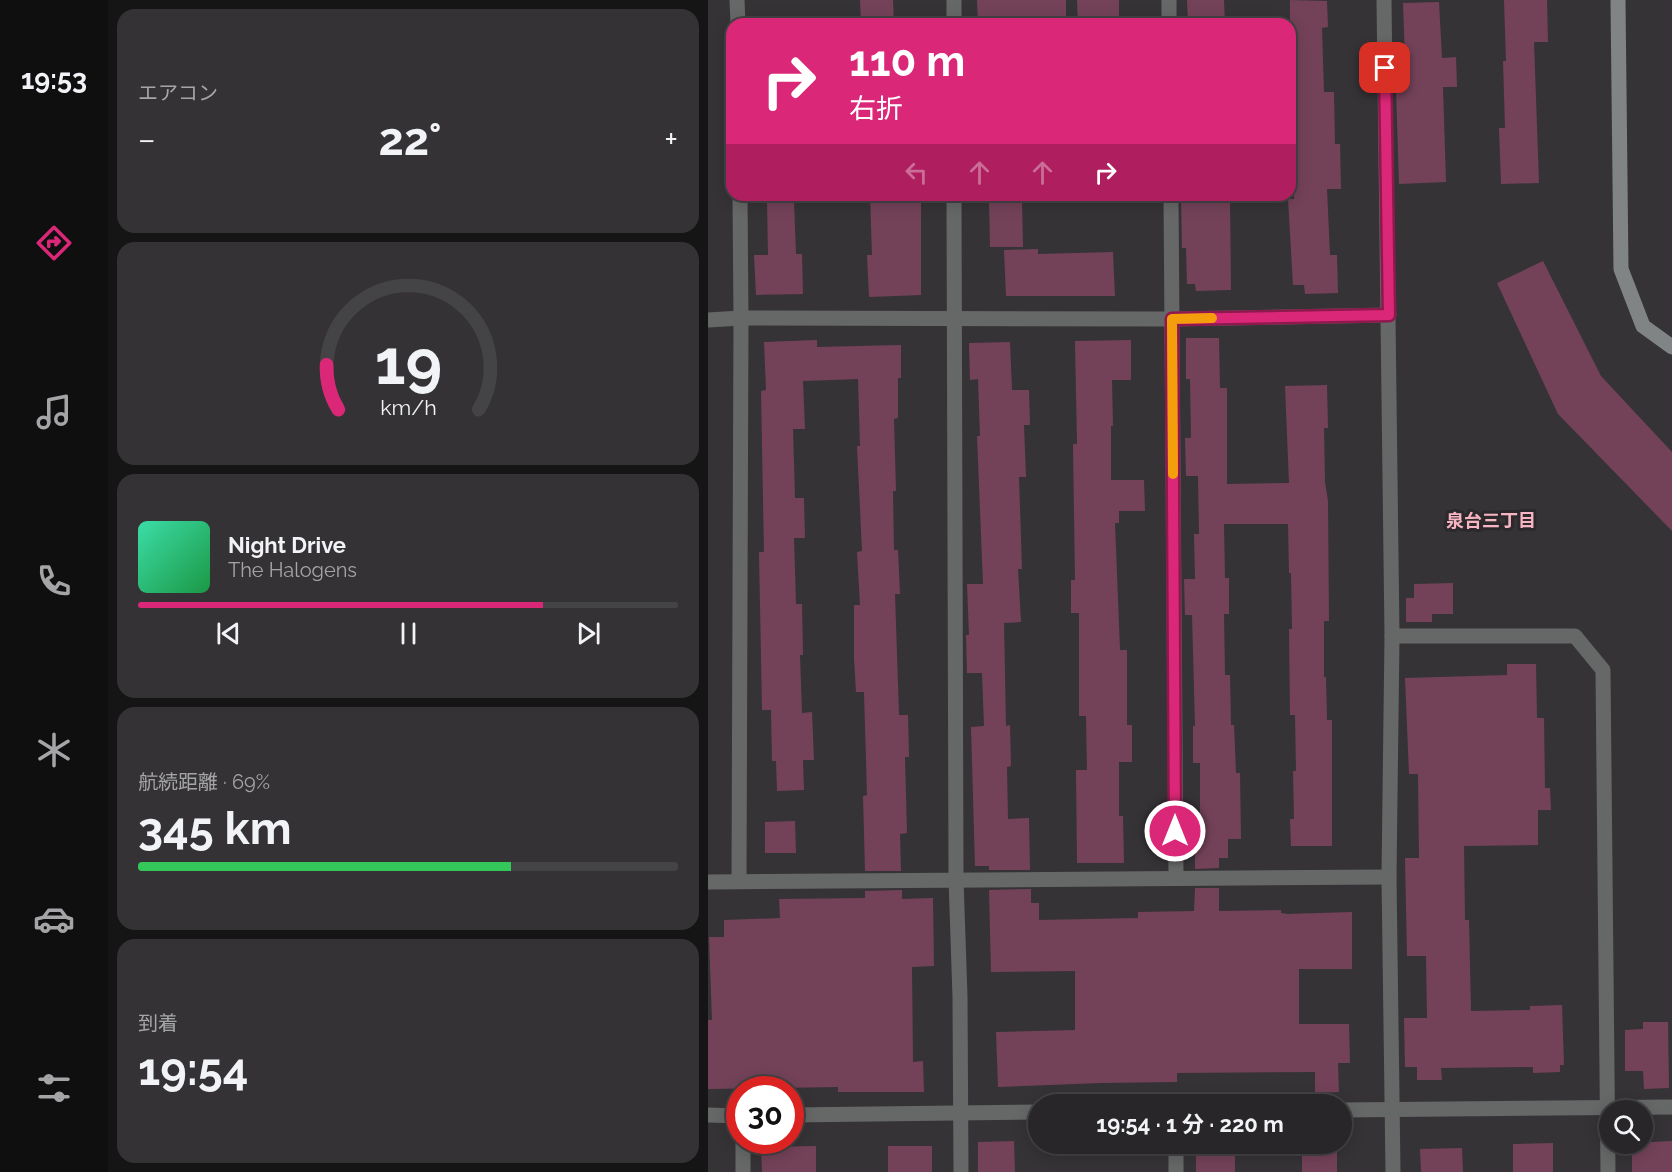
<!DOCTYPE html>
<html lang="ja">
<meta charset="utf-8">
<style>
:root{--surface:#282628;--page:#343234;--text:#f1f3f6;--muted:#a5a5a8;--line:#444345;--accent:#db2777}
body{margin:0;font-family:Raleway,"Noto Sans JP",sans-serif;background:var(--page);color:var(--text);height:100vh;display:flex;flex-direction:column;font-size:22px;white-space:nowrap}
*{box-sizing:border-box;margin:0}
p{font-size:20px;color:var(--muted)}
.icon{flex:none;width:33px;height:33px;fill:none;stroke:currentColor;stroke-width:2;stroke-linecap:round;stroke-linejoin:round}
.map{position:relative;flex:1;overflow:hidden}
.details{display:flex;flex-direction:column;gap:9px;padding:9px;background:#161516;width:600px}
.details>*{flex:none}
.banner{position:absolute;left:18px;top:18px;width:570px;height:183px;border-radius:18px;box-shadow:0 3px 15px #0003,0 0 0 2px var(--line);background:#db2777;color:#fff;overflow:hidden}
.fabs{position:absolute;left:891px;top:1100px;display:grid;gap:12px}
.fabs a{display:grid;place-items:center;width:54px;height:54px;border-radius:50%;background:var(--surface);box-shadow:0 3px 15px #0003,0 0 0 2px var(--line);font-size:30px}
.speed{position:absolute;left:18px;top:1076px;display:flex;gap:12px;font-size:30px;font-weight:700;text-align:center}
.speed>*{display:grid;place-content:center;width:78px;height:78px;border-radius:50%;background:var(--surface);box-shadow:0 3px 15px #0003,0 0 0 2px var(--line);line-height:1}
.speed .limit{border:9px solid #d22;background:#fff;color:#111}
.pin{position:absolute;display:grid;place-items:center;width:51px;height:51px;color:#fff;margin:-26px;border-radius:12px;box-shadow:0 3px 9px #0006}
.me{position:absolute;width:66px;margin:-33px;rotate:0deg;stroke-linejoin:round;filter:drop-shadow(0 0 4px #0008)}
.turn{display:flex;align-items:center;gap:21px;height:126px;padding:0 24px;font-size:27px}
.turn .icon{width:78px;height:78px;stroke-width:2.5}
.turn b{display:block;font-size:42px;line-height:51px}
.lanes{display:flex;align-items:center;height:57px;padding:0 24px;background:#0003;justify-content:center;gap:30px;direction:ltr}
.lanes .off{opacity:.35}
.big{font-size:45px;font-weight:700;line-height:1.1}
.details .tile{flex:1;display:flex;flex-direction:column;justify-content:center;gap:9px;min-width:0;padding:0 21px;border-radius:18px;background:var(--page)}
.details .dial{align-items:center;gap:0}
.dial svg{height:156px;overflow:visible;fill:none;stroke:var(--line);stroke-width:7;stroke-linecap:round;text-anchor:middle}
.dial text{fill:var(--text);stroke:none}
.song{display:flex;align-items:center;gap:18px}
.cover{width:72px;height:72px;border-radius:9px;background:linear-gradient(135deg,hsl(160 70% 55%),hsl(140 70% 35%))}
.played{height:6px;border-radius:3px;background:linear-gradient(90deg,var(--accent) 75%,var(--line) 75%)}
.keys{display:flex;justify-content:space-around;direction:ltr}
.heat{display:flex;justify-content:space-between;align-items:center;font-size:33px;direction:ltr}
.charge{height:9px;border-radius:4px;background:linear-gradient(90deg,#34c759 69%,var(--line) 0)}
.trip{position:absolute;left:320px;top:1094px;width:324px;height:60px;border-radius:30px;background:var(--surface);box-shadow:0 3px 15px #0003,0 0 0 2px var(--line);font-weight:700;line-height:60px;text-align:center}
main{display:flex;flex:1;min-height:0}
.tab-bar{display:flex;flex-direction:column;width:108px;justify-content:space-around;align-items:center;background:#100f10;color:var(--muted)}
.tab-bar .icon{width:42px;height:42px}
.tab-bar .current{color:var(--accent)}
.tab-bar b{font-size:27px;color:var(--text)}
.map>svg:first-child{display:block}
</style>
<main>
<nav class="tab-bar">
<b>19:53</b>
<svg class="icon current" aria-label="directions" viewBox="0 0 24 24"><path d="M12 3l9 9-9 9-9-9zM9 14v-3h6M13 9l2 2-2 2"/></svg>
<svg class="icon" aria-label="music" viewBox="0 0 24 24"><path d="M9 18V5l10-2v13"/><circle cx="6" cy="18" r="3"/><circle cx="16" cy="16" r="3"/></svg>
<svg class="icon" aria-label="phone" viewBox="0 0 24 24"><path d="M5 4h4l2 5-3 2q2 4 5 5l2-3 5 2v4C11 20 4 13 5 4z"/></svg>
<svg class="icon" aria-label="climate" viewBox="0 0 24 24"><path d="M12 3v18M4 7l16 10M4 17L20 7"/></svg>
<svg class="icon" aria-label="car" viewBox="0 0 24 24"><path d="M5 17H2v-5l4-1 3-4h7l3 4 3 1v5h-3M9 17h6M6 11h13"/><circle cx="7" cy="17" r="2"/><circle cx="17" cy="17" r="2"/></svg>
<svg class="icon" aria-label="filters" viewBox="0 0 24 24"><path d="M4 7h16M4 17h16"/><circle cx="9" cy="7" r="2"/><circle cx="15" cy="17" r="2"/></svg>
</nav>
<section class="details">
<div class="tile"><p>エアコン</p>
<div class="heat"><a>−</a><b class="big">22°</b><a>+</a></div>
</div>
<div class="tile dial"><svg viewBox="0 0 100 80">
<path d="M14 69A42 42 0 1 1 86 69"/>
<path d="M14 69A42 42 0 0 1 8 46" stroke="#db2777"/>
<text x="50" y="56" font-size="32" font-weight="700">19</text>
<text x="50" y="72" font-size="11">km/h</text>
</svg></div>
<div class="tile">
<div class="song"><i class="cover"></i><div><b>Night Drive</b><p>The Halogens</p></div></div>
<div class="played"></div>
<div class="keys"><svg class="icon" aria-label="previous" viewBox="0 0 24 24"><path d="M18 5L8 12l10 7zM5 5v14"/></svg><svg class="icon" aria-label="pause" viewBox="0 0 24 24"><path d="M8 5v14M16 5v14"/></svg><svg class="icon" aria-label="next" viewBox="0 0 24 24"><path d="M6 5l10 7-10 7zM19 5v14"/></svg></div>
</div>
<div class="tile"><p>航続距離 · 69%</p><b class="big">345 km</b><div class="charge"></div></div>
<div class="tile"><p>到着</p><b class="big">19:54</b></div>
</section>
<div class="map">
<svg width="964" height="1172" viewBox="0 0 964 1172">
<rect width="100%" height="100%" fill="#363336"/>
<!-- building -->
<g fill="#734259">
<polygon points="152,0 185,0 186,24 153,24"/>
<polygon points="269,0 358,0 358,21 270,23"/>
<polygon points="369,0 411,0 411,24 370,24"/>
<polygon points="479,0 516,0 517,24 480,24"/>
<polygon points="582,0 619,1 620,27 614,28 616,92 626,92 627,144 632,144 633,189 619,189 622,255 629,255 630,293 597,294 596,285 585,285 580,199 586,199 584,132 582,132"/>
<polygon points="796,0 839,0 840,42 826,42 831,183 793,184 791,128 797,128 795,61 798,61"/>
<polygon points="731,2 734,58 748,57 749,87 735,87 738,182 691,184 687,59 697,59 695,3"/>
<polygon points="162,195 213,195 213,295 161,297 159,255 164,255"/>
<polygon points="314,200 315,247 282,247 281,201"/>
<polygon points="522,200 523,290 488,291 487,284 479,284 478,248 474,248 473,201"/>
<polygon points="86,201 88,254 94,254 95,294 48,295 46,255 60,255 59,202"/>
<polygon points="330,249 330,254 405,252 407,296 298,296 296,250"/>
<polygon points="835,261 893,376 964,452 964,531 850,414 789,283"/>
<polygon points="478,338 511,338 512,388 519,388 519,484 581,483 577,386 619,385 620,428 616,428 617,482 620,501 621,621 616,621 616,677 618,677 619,720 624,720 624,846 583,846 582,819 586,819 585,771 588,771 587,715 582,715 581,629 584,629 583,573 581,573 580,524 516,524 517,578 521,578 521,614 516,614 517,675 522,675 523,725 526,725 528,773 532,773 533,839 520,839 520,858 511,858 511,868 487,869 487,819 492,819 492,763 485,763 485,726 487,726 484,615 477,615 476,579 487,579 486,534 491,534 490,476 478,476 477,438 483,438 482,379 478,379"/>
<polygon points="109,340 109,347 193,345 193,378 190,378 190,418 186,419 188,491 185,491 186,550 190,550 192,594 187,594 191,715 200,715 201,757 197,757 199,833 192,834 193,871 157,871 155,796 159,795 156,692 148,692 146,658 146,605 152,605 149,552 154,551 149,446 152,446 150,379 95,381 97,429 85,429 87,498 96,498 97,538 86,538 88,604 94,604 95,655 92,655 94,713 104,712 106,760 95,760 96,790 69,791 68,761 64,761 63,710 54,710 51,552 56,552 53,391 58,390 56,342"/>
<polygon points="423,340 423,380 404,380 405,426 403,426 403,480 436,480 437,511 411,511 411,523 407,523 412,650 419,650 419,725 424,725 424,762 411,762 411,816 415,816 416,863 369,863 368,770 379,770 378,716 371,716 371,613 363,613 363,580 367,580 365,444 369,444 367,341"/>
<polygon points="302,342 304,390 321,390 322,425 316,425 318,477 311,477 314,569 310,569 313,622 296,623 298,726 302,725 303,766 299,767 300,819 321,818 322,870 281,870 281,866 267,866 263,727 276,726 274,673 259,673 258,635 261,635 259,584 275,584 269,436 272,436 270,379 262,380 261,343"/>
<polygon points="745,583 745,614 724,614 724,622 698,622 698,598 706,598 706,584"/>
<polygon points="799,664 828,664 829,718 836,718 837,788 842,788 843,810 830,810 830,845 756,846 757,920 761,920 763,1011 822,1010 822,1006 854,1005 856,1065 852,1065 852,1072 825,1073 825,1067 733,1068 734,1080 709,1080 709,1067 697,1067 696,1018 719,1018 718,956 699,956 697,858 711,858 710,774 701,774 697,678 799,675"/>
<polygon points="87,821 88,853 57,853 57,822"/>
<polygon points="487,888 511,888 511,911 573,910 573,913 580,914 644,912 644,969 591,969 591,1024 641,1024 642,1063 630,1063 631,1092 607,1093 607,1072 469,1073 469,1082 394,1083 290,1087 288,1032 367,1030 367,971 283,972 281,890 323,889 323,903 331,903 331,920 430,918 430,912 486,911"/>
<polygon points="194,890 194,899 225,898 226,966 204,967 205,1062 215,1061 216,1092 130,1092 130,1087 0,1089 0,1020 4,1020 1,937 16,937 16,920 72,918 71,899 157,898 157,891"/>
<polygon points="935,1022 960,1022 961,1088 936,1089 935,1071 917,1071 917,1030 935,1029"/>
<polygon points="306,1141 307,1172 270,1172 270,1142"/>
<polygon points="964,1141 964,1172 924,1172 924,1143"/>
<rect x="488" y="1143" width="39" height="29"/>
<polygon points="845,1143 845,1172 805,1172 805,1144"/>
<polygon points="629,1144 629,1172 594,1172 594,1145"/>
<polygon points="108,1146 108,1172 54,1172 53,1147"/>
<rect x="180" y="1146" width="44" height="26"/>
<polygon points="754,1148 755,1172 713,1172 712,1149"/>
</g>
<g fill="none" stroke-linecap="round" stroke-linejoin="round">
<!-- street -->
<g stroke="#666868" stroke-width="15">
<polyline points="29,0 30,24"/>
<polyline points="246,0 246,24"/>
<polyline points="461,0 461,24"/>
<polyline points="676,0 684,636 681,877 685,1172"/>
<polyline points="246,195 248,879 252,997 253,1172"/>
<polyline points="463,195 468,878"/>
<polyline points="0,320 33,318 464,319 681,315"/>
<polyline points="684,636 867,636 895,670 900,1172"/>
<polyline points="31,881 33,318 32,195"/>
<polyline points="0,882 681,877"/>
<polyline points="633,1110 964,1107"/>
<polyline points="0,1115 32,1116"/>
<polyline points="82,1115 330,1112"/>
<polyline points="468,1143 468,1172"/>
<polyline points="35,1172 35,1140"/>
</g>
<!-- secondary -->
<polyline stroke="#818485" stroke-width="15" points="910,0 913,269 935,326 964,347"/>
</g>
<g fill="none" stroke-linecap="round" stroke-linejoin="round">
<defs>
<polyline id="route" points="467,831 464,319 681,315 677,68"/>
</defs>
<!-- route casing -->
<use href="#route" stroke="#8e194d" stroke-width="15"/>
<!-- route -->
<use href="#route" stroke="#db2777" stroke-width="10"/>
<!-- slow -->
<polyline stroke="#f59e0b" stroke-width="10" points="465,474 464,319 504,318"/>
</g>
<g text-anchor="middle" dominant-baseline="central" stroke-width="6" stroke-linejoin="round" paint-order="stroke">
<!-- neighbourhood labels -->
<g font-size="18" font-weight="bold" fill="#f7b4c2" stroke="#2c292c">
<text x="783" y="520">泉台三丁目</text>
</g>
</g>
</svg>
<div class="fabs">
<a><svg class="icon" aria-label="search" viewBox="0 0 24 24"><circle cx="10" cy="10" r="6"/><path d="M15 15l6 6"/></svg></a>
</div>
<div class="speed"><div class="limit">30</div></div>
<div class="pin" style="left:677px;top:68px;background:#d93025"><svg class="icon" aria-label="arrive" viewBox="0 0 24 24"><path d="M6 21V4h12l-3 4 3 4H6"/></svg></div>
<svg class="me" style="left:467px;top:831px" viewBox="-20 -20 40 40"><circle r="17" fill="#db2777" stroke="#fff" stroke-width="3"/><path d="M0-11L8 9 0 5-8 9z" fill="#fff"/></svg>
<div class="trip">19:54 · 1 分 · 220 m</div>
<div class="banner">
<div class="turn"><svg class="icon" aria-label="right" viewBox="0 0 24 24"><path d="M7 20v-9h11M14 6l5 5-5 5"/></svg><div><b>110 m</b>右折</div></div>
<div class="lanes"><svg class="icon off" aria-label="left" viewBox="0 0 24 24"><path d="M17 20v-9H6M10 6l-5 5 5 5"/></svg><svg class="icon off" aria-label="ahead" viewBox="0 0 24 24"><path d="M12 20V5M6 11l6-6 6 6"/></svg><svg class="icon off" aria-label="ahead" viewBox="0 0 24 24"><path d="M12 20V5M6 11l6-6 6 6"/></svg><svg class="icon" aria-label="right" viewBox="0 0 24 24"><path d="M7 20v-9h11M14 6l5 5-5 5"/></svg></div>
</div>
</div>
</main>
